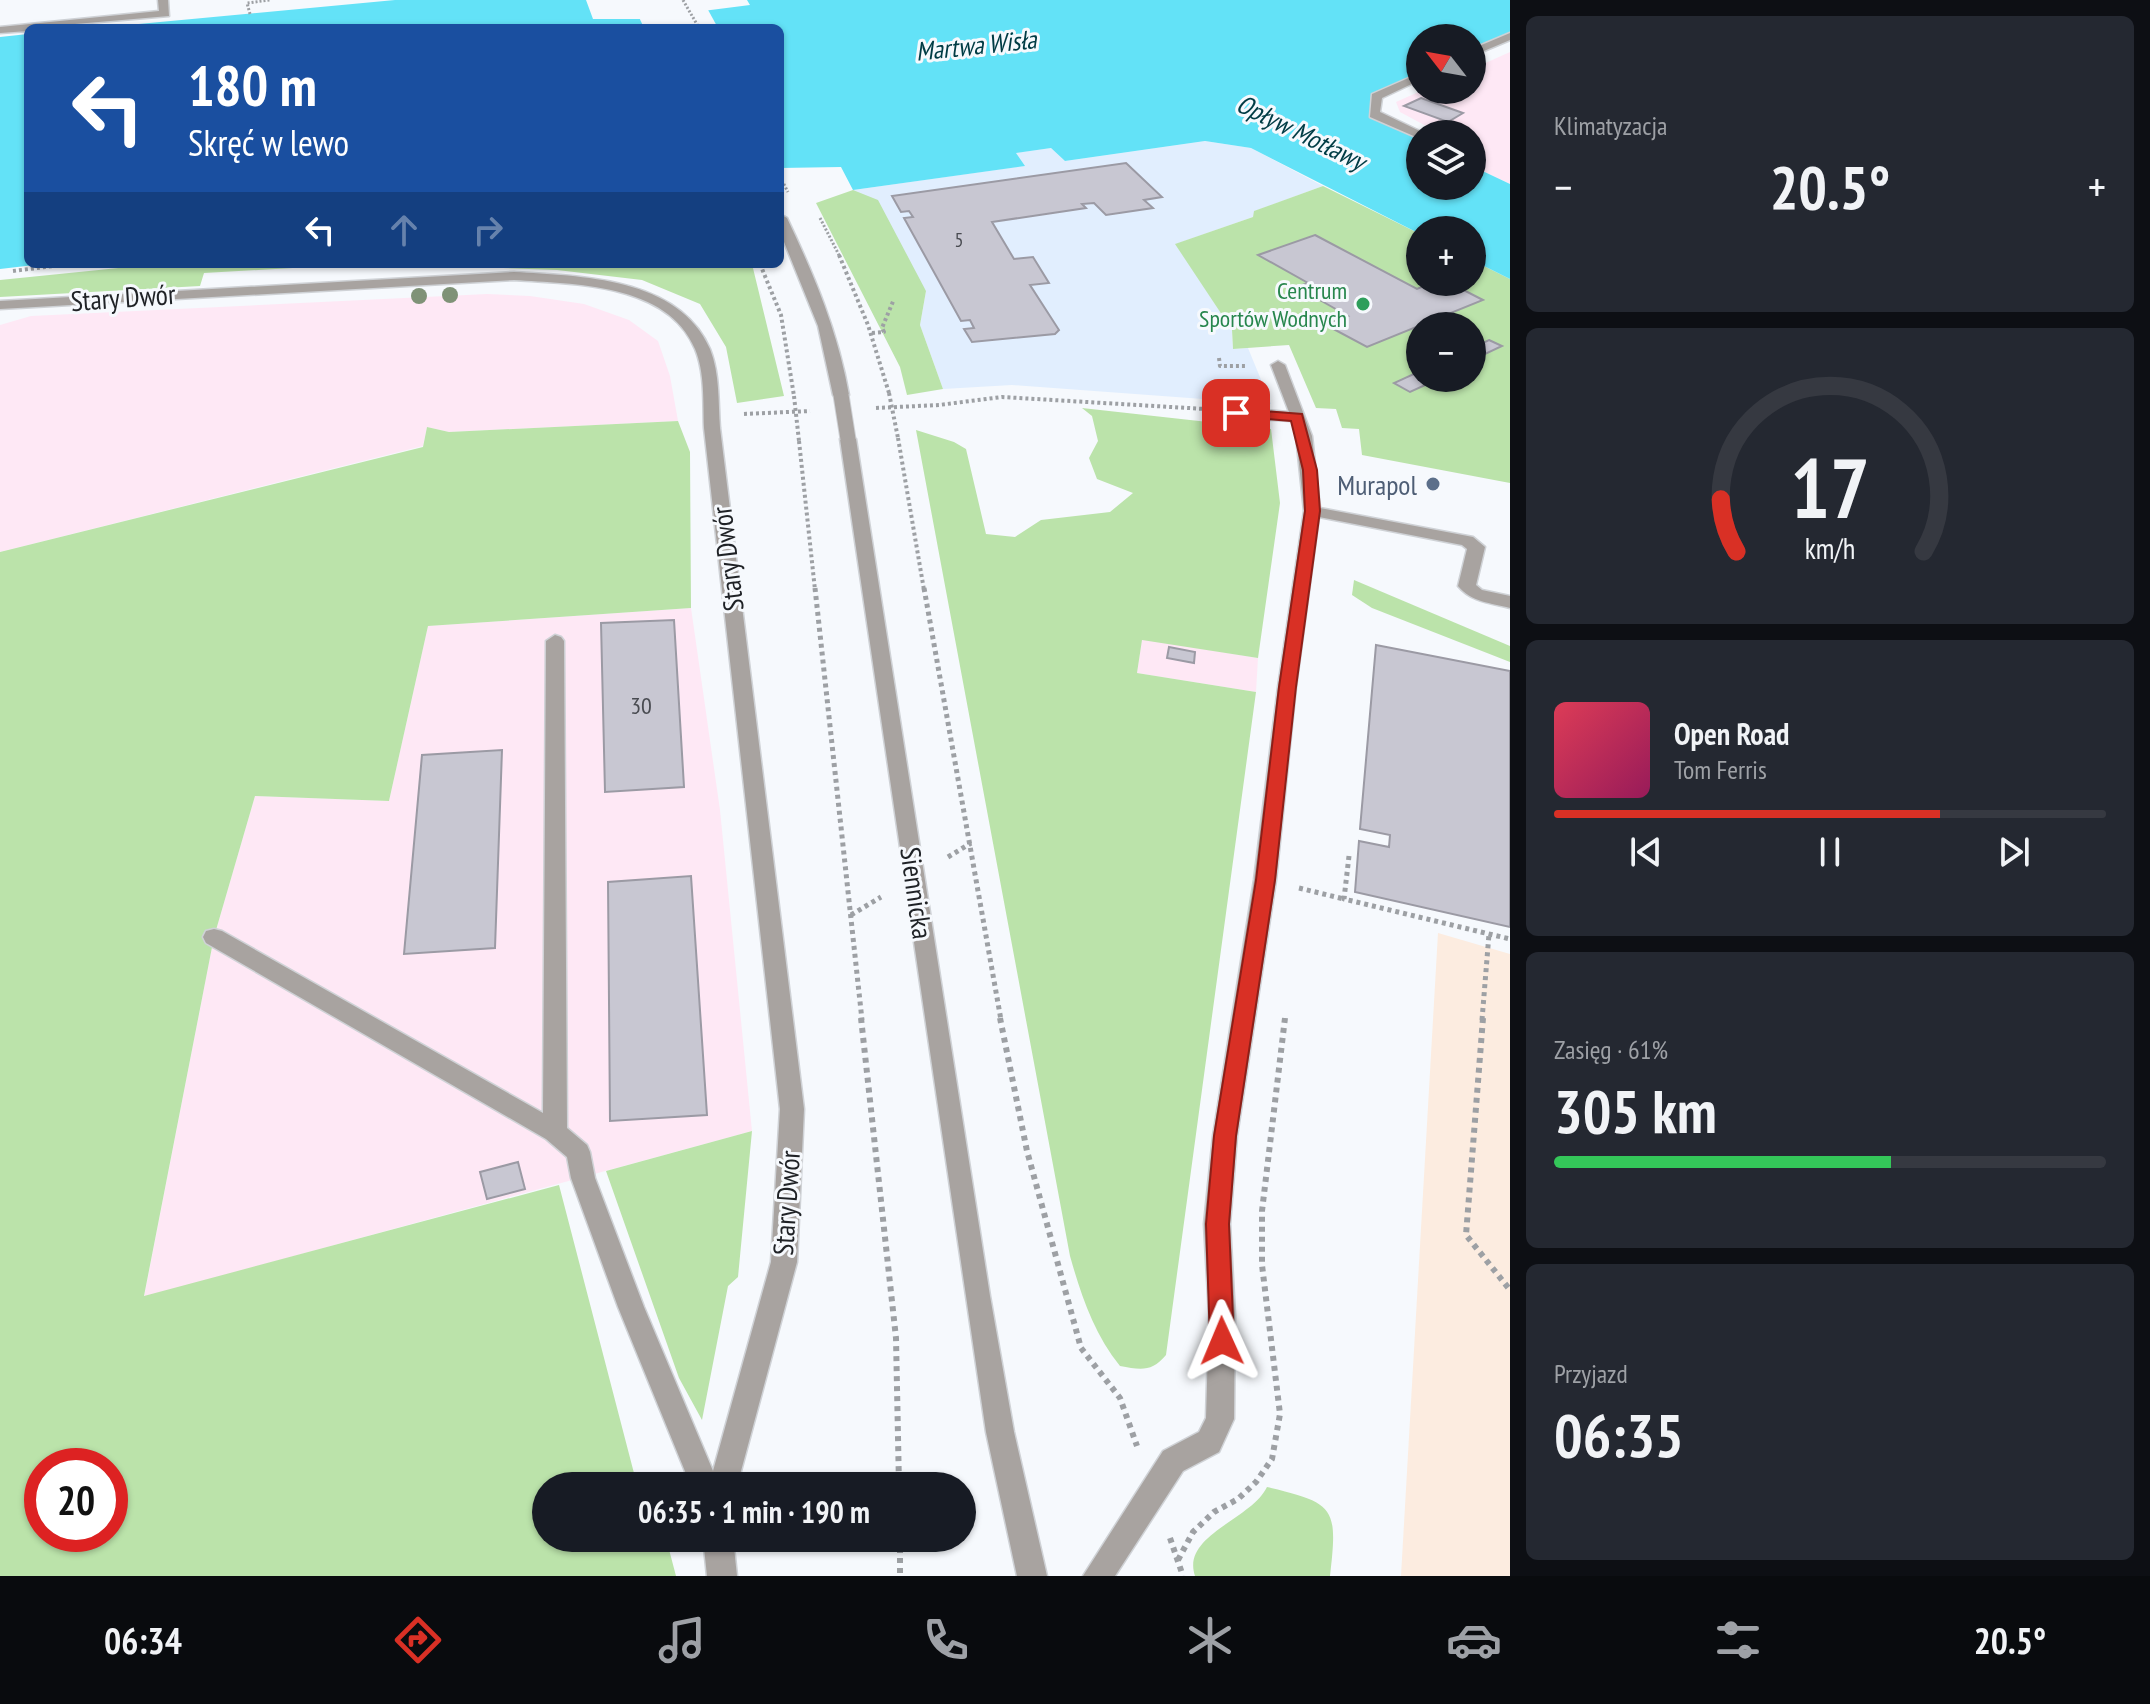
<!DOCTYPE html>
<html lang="pl">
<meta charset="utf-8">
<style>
:root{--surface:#171b24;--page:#242831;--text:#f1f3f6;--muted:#9ea1a6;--line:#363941;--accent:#d93025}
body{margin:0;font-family:"PT Sans Narrow",sans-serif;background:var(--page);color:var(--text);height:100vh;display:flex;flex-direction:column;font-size:30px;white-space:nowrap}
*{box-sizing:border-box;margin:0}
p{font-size:26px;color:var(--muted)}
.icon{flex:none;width:44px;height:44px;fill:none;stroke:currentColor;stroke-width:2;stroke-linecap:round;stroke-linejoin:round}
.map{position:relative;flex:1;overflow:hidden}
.panel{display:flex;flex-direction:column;gap:16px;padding:16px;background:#0d0f14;width:640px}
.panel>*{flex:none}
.banner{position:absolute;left:24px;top:24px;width:760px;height:244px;border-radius:12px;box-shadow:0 2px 6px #0004;background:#1a4fa0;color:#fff;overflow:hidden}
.needle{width:52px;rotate:301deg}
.tools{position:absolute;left:1406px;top:24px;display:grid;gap:16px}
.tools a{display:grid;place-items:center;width:80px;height:80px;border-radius:50%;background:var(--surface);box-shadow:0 2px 6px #0004;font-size:40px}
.speed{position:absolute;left:24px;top:1448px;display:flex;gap:16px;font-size:40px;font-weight:700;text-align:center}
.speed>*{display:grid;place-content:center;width:104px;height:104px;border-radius:50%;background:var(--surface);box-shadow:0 2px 6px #0004;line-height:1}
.speed .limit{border:12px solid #d22;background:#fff;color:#111}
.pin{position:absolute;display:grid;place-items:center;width:68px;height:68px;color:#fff;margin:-34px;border-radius:16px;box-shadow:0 4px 12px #0006}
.me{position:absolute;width:88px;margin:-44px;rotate:359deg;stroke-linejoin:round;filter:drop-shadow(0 0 6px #0008)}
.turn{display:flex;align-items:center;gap:28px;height:168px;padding:0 32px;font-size:36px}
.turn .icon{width:104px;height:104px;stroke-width:2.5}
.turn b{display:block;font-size:56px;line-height:68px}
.lanes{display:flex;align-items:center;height:76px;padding:0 32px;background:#0003;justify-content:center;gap:40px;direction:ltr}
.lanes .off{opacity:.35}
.big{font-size:60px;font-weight:700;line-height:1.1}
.panel .card{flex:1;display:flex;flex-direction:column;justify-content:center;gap:12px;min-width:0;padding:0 28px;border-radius:12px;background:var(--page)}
.panel .dial{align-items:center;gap:0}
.dial svg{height:208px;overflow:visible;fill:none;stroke:var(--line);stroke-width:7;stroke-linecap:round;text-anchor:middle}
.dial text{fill:var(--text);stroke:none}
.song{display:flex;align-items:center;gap:24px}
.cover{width:96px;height:96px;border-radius:12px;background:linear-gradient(135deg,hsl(350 70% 55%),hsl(330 70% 35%))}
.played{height:8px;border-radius:4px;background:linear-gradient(90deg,var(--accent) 70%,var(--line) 70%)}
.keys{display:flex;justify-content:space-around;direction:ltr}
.heat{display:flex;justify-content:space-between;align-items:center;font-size:44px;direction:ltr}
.charge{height:12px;border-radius:6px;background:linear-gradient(90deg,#34c759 61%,var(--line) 0)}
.trip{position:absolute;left:532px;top:1472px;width:444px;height:80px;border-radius:40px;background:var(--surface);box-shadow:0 2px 6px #0004;font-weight:700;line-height:80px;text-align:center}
.dock{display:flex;height:128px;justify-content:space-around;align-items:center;background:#090b0e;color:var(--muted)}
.dock .icon{width:56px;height:56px}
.dock .active{color:var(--accent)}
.dock b{font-size:36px;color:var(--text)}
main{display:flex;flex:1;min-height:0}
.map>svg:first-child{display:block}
</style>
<main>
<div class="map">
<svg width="1510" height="1576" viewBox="0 0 1510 1576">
<rect width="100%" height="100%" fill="#f6f9fd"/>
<!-- built -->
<polygon fill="#e1eefe" points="1205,141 1251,148 1323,186 1255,211 1253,217 1176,244 1232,330 1233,349 1248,348 1271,404 1012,385 943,389 920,325 926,291 853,190 1024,166 1015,153 1051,148 1065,161"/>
<!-- industrial -->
<g fill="#fee8f5">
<polygon points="1510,52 1510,184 1472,166 1472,134 1441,134 1400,112 1396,102 1423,90 1472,90 1472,69"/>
<polygon points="487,294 530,296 584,304 629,320 658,341 670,376 678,421 449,432 427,427 423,446 0,552 0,325 31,316"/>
<polygon points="691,608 720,810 752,1131 144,1297 214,937 255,796 389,801 428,626"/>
<polygon points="1142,639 1258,658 1256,692 1137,673"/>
</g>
<!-- education -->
<polygon fill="#fcece0" points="1438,933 1510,954 1510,1576 1401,1576"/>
<!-- green -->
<g fill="#bbe3aa" fill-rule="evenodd">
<path d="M 1323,186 L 1420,234 L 1420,282 L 1472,282 L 1472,260 L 1510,279 L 1510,483 L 1362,455 L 1359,429 L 1342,428 L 1336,409 L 1316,408 L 1289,345 L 1233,349 L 1232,330 L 1175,244 L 1253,217 L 1254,211 ZM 1420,326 L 1472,326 L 1472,378 L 1420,378 Z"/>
<polygon points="853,190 878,200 926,291 920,325 943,389 907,395 900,367 816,203"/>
<polygon points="158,264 362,264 204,273 200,286 0,297 0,280"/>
<polygon points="472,264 752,264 784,396 737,403 726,347 700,304 642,280 557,270 474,267"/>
<path d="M 1082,408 L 1271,429 L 1280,503 L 1258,658 L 1142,640 L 1137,673 L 1256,692 L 1166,1355 C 1152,1372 1141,1370 1120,1366 C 1094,1334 1081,1295 1070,1256 L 916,430 L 954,442 L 966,449 L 986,534 L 1015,537 L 1041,520 L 1110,512 L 1133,493 L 1097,479 L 1089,458 L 1098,441 L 1092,416 Z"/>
<path d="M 678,421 L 690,452 L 691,608 L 428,626 L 389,801 L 255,796 L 214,937 L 144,1296 L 559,1185 L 635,1477 L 649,1473 L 652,1486 L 546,1486 L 546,1538 L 666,1538 L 676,1576 L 0,1576 L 0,552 L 423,447 L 427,427 L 449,432 ZM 42,1466 L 110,1466 L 110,1534 L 42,1534 Z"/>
<polygon points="1354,580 1510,646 1510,662 1372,608 1352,595"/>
<polygon points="752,1131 738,1277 728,1286 702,1420 679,1378 606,1171"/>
<path d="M 1267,1487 C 1335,1503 1338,1507 1330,1576 L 1195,1576 C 1181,1535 1251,1520 1267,1487 Z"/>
</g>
<!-- water -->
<g fill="#63e2f7">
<polygon points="395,0 586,0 593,19 640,19 750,5 747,0 1510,0 1510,33 1472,50 1472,38 1420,38 1420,73 1371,95 1370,115 1420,138 1420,186 1472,186 1472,166 1510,184 1510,279 1472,260 1472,230 1420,230 1420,234 1251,148 1205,141 1065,161 1051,148 1016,153 1025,166 853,190 841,167 780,168 780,28 96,28"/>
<polygon points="28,34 28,264 43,264 0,269 0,37"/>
</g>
<!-- pier -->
<polygon fill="#f6f9fd" points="707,8 718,28 644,28 638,15"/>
<!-- building -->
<g fill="#c8c7d2" stroke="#9b9aa4" stroke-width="2">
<polygon points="1421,98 1463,113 1448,122 1404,106"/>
<polygon points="1126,163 1162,197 1144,200 1153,208 1106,215 1094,203 1082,204 1086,208 992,222 1014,259 1033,257 1049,283 1030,285 1059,330 1055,334 972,342 964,329 974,328 970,320 961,321 904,218 913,217 909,211 901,212 892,196"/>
<polygon points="1315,235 1417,289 1434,282 1448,282 1483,300 1367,347 1326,325 1348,316 1297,287 1308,283 1258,255"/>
<polygon points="1489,340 1502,346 1481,356 1472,351 1472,348"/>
<polygon points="1418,372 1420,378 1434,381 1410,392 1394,383"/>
<polygon points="674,620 684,787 605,792 601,623"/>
<polygon points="1376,645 1510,671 1510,927 1355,892 1359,841 1389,847 1390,835 1360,829"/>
<polygon points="1169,647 1195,652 1194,663 1167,658"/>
<polygon points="502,750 495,948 404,954 422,755"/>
<polygon points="691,876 707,1115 610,1121 608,882"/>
<polygon points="518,1162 525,1189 487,1199 480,1172"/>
</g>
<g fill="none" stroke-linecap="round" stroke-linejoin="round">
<defs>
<g id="minor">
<polygon points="158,0 168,0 169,16 28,28 28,31 0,33 0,27 159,11"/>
<polygon points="1510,33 1510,40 1472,56 1472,49"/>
<polygon points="1420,73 1420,80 1382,98 1380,112 1426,134 1416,137 1370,117 1372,94"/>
<path d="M 780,214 L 787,218 C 814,275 838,332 849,395 L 846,398 L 836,398 L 833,395 L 818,326 L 780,232 Z"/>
<path d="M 514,272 C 580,276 679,277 710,349 C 720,374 718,402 720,428 L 804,1109 L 797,1262 L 737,1486 L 691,1486 L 618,1307 L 571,1178 L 567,1157 L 546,1139 L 206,943 L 203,937 L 206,931 L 214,929 L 222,931 L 543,1113 L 546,641 L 555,635 L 561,637 L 564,641 L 567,1128 L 587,1145 L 590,1152 L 595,1178 L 644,1307 L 713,1471 L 771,1262 L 780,1109 L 704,428 C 703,402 705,373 695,349 C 668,283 573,284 514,280 L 0,309 L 0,301 Z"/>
<path d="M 1278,361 L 1285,365 L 1312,436 L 1320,508 L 1473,537 L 1485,547 L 1476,585 L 1482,590 L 1510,596 L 1510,608 C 1491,603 1471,602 1458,586 L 1467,549 L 1462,545 L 1319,517 L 1296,687 L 1276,880 L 1237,1136 L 1230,1224 L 1235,1315 L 1234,1419 L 1219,1452 L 1183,1471 L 1115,1576 L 1083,1576 L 1163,1451 L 1199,1432 L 1206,1418 L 1209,1315 L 1204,1224 L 1213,1136 L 1254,880 L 1278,687 L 1304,511 L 1296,436 L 1292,421 L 1236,418 L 1228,413 L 1236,408 L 1289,412 L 1271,365 Z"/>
<polygon points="848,434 856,439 990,1296 1014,1432 1047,1576 1017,1576 986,1432 840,439"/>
<polygon points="703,1538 733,1538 737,1576 707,1576"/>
</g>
</defs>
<!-- minor casing -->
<use href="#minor" stroke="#cfd2d6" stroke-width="3"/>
<!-- path-far3 -->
<g stroke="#9da0a4" stroke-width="3" stroke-dasharray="2 2" stroke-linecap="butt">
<polyline points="683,0 699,28"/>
<polyline points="250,14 247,3 270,0"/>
<polyline points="780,177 788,192"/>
<polyline points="820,218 840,257"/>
</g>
<!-- path-far2 -->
<g stroke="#9da0a4" stroke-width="4" stroke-dasharray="3 3" stroke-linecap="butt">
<polyline points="839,255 868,325 889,393"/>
<polyline points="760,264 781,315 794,396"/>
<polyline points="13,271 69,264"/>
<polyline points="872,333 884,332 882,328 894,299"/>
<polyline points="1219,358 1220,366 1245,366"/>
<polyline points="876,408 939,405 1002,397 1205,409"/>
<polyline points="744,414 810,411"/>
<polyline points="898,438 924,590"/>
<polyline points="799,441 815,590"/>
</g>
<!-- path-far1 -->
<g stroke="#9da0a4" stroke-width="5" stroke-dasharray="4 4" stroke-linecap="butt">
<polyline points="815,588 862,1020"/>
<polyline points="924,588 1001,1020"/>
<polyline points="1349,856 1344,899 1510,939"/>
<polyline points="948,857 971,843"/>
<polyline points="1299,888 1344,899"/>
<polyline points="851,915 881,897"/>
<polyline points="1482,1020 1489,934"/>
</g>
<!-- path -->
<g stroke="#9da0a4" stroke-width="6" stroke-dasharray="5 5" stroke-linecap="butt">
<polyline points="861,1018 896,1338 899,1486"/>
<polyline points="1000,1018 1027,1151 1081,1348 1120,1398 1137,1446"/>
<polyline points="1483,1018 1466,1235 1510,1290"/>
<polyline points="900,1538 900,1576"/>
<polyline points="1170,1538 1183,1576"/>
<polyline points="1178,1560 1193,1532 1214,1512 1238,1499 1256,1482 1272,1459 1280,1414 1262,1265 1262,1211 1285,1018"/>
</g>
<!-- minor -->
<use href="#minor" fill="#a8a3a0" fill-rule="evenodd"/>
<defs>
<polyline id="minor-bridge" points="841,395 848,439"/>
</defs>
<!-- minor-bridge casing -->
<use href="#minor-bridge" stroke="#cfd2d6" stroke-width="17" stroke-linecap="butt"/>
<!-- path-bridge -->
<g stroke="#9da0a4" stroke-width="4" stroke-dasharray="3 3" stroke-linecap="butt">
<polyline points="889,393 898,438"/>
<polyline points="794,396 799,441"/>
</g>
<!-- minor-bridge -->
<use href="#minor-bridge" stroke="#a8a3a0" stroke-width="15"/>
</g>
<!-- trees -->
<g fill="#7f9277">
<circle cx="450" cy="295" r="8"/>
<circle cx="419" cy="296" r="8"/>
</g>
<!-- route -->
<polygon fill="#d93025" stroke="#8d1f18" stroke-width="2" points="1236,409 1302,414 1317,470 1320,511 1296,687 1275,880 1236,1136 1229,1224 1234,1341 1231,1349 1222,1352 1213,1349 1210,1341 1206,1224 1214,1136 1256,880 1279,687 1305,511 1303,470 1291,421 1231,416 1231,410"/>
<!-- markers -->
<circle fill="#2e9e5b" stroke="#f6f9fd" stroke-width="3" cx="1363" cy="304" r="8"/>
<circle fill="#5c6f8a" stroke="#f6f9fd" stroke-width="3" cx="1433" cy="484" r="8"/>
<g text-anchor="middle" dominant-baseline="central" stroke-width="6" stroke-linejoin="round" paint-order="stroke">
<!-- far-number labels -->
<g font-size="20" fill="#494b51">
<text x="959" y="240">5</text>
</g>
<!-- far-leisure labels -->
<g font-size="24" fill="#27864d" stroke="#f6f9fd" text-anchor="end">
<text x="1347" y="290">Centrum<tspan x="1347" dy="28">Sportów Wodnych</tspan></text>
</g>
<!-- number labels -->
<g font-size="24" fill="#494b51">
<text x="641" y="705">30</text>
</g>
<!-- far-water labels -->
<g font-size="26" font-style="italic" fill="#003c45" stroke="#f6f9fd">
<text transform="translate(976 45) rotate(-6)">Martwa Wisła</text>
<text transform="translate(1301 132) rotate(26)">Opływ Motławy</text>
</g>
<!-- street labels -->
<g font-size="28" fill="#1f2226" stroke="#f6f9fd">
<text transform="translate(123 297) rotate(-4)">Stary Dwór</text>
<text transform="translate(727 559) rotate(-97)">Stary Dwór</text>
<text transform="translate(917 893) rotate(82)">Siennicka</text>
<text transform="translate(786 1203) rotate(-86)">Stary Dwór</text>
</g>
<!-- service labels -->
<g font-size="28" fill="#4e5e75" stroke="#f6f9fd" text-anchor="end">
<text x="1417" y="484">Murapol</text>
</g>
</g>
</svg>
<div class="tools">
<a><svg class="needle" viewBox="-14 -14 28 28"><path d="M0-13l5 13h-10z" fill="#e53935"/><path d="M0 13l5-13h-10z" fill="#9ea1a6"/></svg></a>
<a><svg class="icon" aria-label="layers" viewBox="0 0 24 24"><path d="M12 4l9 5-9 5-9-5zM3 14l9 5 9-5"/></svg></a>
<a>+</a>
<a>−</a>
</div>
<div class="speed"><div class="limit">20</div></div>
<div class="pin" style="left:1236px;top:413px;background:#d93025"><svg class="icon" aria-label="arrive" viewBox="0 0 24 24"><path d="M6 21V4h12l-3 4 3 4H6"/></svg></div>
<svg class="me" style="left:1222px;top:1341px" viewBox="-20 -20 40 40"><path d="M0-17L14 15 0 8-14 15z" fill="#d93025" stroke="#fff" stroke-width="4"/></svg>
<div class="trip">06:35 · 1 min · 190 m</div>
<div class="banner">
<div class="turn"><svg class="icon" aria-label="left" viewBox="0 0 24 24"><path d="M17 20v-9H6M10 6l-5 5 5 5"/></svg><div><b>180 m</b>Skręć w lewo</div></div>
<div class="lanes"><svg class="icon" aria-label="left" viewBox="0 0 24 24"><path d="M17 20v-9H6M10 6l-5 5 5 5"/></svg><svg class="icon off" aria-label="ahead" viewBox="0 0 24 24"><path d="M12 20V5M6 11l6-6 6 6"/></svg><svg class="icon off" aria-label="right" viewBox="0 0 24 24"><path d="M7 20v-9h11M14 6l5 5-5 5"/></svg></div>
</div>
</div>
<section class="panel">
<div class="card"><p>Klimatyzacja</p>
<div class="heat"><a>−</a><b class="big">20.5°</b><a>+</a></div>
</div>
<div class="card dial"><svg viewBox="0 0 100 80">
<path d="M14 69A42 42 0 1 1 86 69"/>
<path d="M14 69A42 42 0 0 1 8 49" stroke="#d93025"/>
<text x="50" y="56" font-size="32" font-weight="700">17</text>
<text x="50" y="72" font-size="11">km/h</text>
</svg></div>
<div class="card">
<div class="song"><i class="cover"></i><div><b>Open Road</b><p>Tom Ferris</p></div></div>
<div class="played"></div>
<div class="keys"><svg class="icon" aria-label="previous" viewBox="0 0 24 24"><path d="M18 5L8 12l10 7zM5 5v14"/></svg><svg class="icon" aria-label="pause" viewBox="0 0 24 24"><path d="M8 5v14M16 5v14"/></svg><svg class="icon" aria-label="next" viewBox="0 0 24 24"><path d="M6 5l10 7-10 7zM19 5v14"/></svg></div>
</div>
<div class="card"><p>Zasięg · 61%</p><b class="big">305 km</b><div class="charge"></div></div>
<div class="card"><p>Przyjazd</p><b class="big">06:35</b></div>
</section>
</main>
<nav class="dock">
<b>06:34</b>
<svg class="icon active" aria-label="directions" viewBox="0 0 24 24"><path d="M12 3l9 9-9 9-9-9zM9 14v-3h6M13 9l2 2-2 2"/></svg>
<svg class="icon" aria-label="music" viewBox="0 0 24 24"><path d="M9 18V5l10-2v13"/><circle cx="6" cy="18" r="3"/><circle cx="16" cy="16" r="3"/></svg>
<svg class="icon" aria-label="phone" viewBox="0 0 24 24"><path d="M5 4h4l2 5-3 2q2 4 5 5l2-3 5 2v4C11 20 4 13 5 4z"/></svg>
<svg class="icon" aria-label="climate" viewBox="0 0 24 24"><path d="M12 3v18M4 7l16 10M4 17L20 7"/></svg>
<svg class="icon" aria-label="car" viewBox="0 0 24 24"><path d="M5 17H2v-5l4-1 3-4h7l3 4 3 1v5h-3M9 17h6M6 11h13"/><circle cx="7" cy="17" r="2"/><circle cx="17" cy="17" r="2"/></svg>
<svg class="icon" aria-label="filters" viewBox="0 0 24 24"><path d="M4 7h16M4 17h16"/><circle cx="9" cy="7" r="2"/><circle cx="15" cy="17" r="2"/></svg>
<b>20.5°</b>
</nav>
